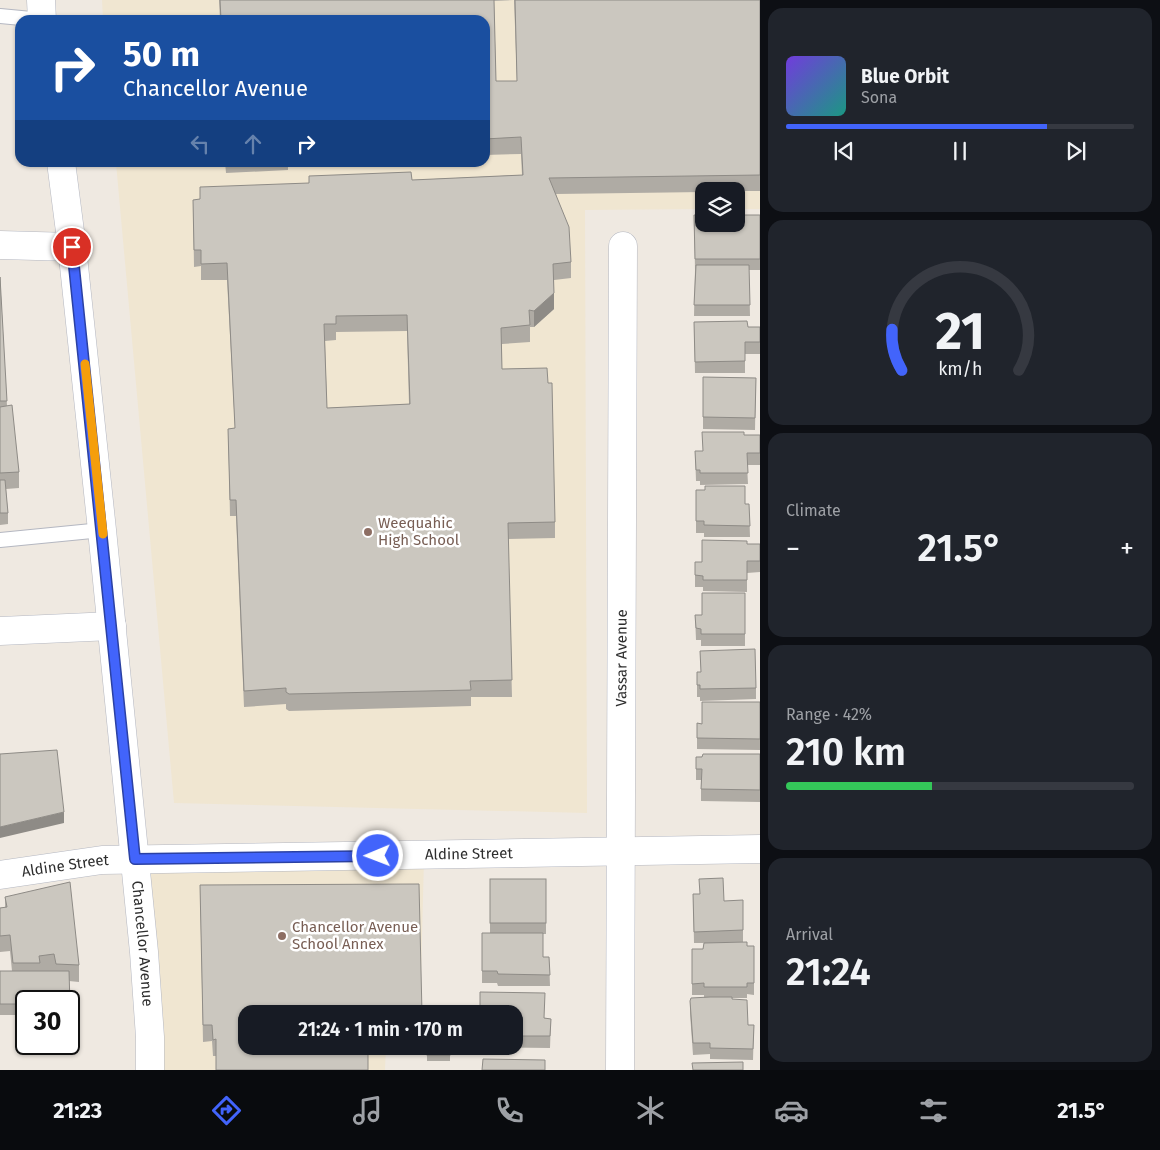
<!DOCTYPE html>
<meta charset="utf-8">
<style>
:root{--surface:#171b24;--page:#20242c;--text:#f1f3f6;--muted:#9ea1a6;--line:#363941;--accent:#4264fb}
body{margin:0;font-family:"Fira Sans",sans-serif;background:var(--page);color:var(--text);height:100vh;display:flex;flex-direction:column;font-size:19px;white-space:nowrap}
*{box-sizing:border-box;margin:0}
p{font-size:16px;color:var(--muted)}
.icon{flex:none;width:28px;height:28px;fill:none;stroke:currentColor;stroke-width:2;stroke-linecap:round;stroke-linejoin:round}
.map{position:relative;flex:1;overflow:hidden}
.panel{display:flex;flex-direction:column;gap:8px;padding:8px;background:#0d0f14;width:400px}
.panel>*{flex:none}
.hud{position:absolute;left:15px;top:15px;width:475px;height:152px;border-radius:15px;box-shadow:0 1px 4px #0004;background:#1a4fa0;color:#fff;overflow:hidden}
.buttons{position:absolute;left:695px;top:182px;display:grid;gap:10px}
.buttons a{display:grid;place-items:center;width:50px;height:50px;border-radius:10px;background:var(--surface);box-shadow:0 1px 4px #0004;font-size:25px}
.speed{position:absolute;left:15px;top:990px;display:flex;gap:10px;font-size:25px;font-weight:700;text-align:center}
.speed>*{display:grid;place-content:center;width:65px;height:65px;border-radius:50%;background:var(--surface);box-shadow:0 1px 4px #0004;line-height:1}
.speed .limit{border:2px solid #111;border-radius:8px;background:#fff;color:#111}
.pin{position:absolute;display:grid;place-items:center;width:42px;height:42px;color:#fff;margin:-21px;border:2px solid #fff;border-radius:50%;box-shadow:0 1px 5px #0007}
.me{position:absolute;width:55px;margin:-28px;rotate:269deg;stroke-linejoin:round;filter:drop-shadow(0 0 4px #0008)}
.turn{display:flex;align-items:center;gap:18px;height:105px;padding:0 25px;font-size:22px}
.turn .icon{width:65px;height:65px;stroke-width:2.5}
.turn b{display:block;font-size:35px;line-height:42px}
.lanes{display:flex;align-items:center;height:48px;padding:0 25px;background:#0003;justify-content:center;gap:25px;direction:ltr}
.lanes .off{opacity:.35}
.big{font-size:38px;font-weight:600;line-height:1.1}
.panel .widget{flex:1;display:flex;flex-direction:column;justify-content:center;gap:8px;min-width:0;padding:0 18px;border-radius:15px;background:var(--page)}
.panel .dial{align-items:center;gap:0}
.dial svg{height:130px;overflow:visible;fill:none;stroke:var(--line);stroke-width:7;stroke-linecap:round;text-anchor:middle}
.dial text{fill:var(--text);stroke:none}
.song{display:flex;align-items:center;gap:15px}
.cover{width:60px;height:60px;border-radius:8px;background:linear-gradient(135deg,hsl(260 70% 55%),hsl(170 70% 35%))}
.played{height:5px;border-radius:2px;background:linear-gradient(90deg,var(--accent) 75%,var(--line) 75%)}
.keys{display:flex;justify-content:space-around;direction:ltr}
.heat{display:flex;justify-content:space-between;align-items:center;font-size:28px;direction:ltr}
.charge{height:8px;border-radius:4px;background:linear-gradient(90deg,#34c759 42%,var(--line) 0)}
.trip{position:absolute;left:238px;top:1005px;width:285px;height:50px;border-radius:15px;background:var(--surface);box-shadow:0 1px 4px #0004;font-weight:600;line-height:50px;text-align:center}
.tabs{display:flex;height:80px;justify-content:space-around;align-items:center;background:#090b0e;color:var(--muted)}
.tabs .icon{width:35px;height:35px}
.tabs .selected{color:var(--accent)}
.tabs b{font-size:22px;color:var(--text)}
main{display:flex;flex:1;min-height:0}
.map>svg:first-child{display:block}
</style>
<main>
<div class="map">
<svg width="760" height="1070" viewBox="0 0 760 1070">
<rect width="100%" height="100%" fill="#efe9e1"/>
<!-- education -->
<g fill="#f0e6d1">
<polygon points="102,0 760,0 760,209 736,209 736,191 704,191 704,209 585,210 587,813 174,803 116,163 485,162 485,20 103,20"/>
<polygon points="135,859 424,859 420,1014 246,1014 246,1046 386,1046 385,1070 150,1070"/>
</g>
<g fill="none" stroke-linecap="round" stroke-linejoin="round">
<defs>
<g id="service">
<polyline points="0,16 42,20"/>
<polyline points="0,540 102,530"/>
</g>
<g id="minor">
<polyline points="0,245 72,247"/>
<polyline points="0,631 112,626"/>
<path id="s1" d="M 0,875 L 102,860 L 760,849"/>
<path id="s2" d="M 620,1070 L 623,246"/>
</g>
<g id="secondary">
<polyline points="41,0 42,20"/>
<path id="s3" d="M 61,162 L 72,247 L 102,530 L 144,952 L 150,1037 L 150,1070"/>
</g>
</defs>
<!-- service casing -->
<use href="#service" stroke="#b4b7c1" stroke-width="16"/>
<!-- minor casing -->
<use href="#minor" stroke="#b4b7c1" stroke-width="29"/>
<!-- secondary casing -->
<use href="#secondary" stroke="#b4b7c1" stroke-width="29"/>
<!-- service -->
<use href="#service" stroke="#fff" stroke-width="14"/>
<!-- minor -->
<use href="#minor" stroke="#fff" stroke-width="28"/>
<!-- secondary -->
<use href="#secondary" stroke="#fff" stroke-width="28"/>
</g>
<!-- wall -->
<g fill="#afaba4" fill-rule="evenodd">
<path d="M 219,0 L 760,0 L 760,191 L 704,191 L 704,192 L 556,194 L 571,262 L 571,278 L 554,280 L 554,309 L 534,327 L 530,327 L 530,342 L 502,344 L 502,369 L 555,522 L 555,538 L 508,539 L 512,697 L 471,697 L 471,706 L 289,711 L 286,709 L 286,704 L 244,707 L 236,516 L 230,516 L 228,429 L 235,428 L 227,280 L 201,280 L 201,266 L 194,267 L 193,200 L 412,180 L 522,175 L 521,154 L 485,155 L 485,20 L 220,20 ZM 514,0 L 517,81 L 496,81 L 494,1 ZM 407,331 L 409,404 L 327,408 L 325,341 L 336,340 L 336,332 Z"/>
<polygon points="225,162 288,162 288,170 226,173"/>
<polygon points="694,215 760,215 760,270 749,270 750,316 694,316 695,270"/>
<polygon points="0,277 7,406 19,472 19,488 6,489 8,513 8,524 0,525"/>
<polygon points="694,322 748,327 760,327 760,354 745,354 745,373 695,373"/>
<polygon points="703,377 756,378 755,430 703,429"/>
<polygon points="744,435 760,435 760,465 747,465 748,484 700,485 700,481 696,481 695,451 703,451"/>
<polygon points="696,490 745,504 749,504 750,537 704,537 704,533 696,533"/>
<polygon points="747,544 760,544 760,572 747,573 747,592 703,591 703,587 695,587 695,562 702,562"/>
<polygon points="745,593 745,646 701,646 701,640 696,640 695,615 702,615"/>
<polygon points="700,651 756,688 756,699 700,701 700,697 697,697 697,672 701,672"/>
<polygon points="760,702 760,750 697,749 697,723 702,724"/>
<polygon points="760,754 760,802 701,801 701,780 696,780 696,757"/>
<polygon points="490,879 546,879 546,934 543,934 543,957 549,957 550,986 498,986 497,983 482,983 482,933 490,933"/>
<polygon points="200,885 246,1014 216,1056 213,1056 212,1041 203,1042"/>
<polygon points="693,894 724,901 743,930 743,942 724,942 747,946 754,946 754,995 747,994 747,998 732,998 748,1025 754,1025 753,1060 710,1059 710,1054 693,1055 690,1013 690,1001 704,998 704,995 692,995 692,949 703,949 704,943 694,943"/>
<polygon points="5,897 79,965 79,982 69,981 70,1015 69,1015 69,1001 26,1001 26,1015 0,1015 0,971 12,971 10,951 0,952 0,908 5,907"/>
<polygon points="514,1014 551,1019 550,1048 479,1047 514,1046"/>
<rect x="427" y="1046" width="23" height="15"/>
</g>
<!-- shaded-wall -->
<g fill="#8e8b86">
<polygon points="554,293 554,309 534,327 534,311"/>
<polygon points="64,812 64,823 0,838 0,827"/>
</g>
<!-- building -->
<g fill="#cbc7bf" stroke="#8e8b86" fill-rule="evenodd">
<path d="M 220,0 L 494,0 L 496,81 L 517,81 L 515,0 L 760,0 L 760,175 L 549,178 L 569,227 L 571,262 L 553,264 L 554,293 L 534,311 L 529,310 L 530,325 L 501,328 L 502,369 L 547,368 L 548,383 L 552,383 L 555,522 L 508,523 L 512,680 L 470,681 L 471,690 L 289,694 L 286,692 L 286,688 L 244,691 L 236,500 L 230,500 L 228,429 L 235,428 L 227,263 L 201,264 L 201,250 L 194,250 L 193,200 L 200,199 L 200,187 L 309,183 L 309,176 L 411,172 L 412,180 L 523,175 L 521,137 L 485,139 L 485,20 L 221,20 ZM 407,315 L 410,404 L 327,408 L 324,324 L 336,324 L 336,316 Z"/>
<polygon points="694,215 704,215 704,224 736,224 736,215 760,215 760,259 695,259"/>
<polygon points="696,265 749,265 750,305 694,305"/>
<polygon points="0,277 7,401 0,401"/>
<polygon points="747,321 748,327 760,327 760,342 745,342 745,361 695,362 694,322"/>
<polygon points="703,377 756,378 755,418 703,417"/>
<polygon points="12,405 19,472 0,473 0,407"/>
<polygon points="702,432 744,432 744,435 760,435 760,453 747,453 748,473 700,473 700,470 696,470 695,451 703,451"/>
<polygon points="0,480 5,480 8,513 0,513"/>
<polygon points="705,486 745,486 745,504 749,504 750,526 704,525 704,521 696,521 696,490 705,490"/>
<polygon points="702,540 747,541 747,544 760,544 760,561 747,561 747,580 703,580 703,576 695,575 695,562 702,562"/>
<polygon points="702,593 745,593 745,634 701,634 701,629 696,628 695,615 702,615"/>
<polygon points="755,649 756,688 700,689 700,685 697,685 697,672 701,672 700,651"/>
<polygon points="702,702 760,702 760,739 697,738 697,723 702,724"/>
<polygon points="57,750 64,812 0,827 0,754"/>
<polygon points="703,754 760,754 760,790 701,789 702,769 696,769 696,757 702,757"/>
<polygon points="723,878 724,901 743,900 743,930 694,932 693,894 700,894 699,879"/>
<rect x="490" y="879" width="56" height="44"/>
<polygon points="70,882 79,965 56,964 54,954 39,956 40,963 13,963 10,935 0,936 0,908 7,907 5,897"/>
<polygon points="419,884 422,1014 246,1014 246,1046 368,1046 368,1070 216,1070 216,1039 213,1040 212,1025 203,1025 200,885"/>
<polygon points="482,933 543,933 543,957 549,957 550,975 498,974 497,971 482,971"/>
<polygon points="747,942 747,946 754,946 754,983 747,983 747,987 704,987 704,983 692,984 692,949 703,949 704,943"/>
<polygon points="0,971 69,971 70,1004 69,1004 69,1001 26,1001 26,1004 0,1004"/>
<polygon points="480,992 545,993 544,1018 551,1019 550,1036 514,1036 514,1014 480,1014"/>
<polygon points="710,997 732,997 732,999 747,1000 748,1025 754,1025 753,1049 710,1048 710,1043 693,1043 690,1001 691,998"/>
<rect x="427" y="1046" width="23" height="9"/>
<polygon points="483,1059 545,1060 545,1070 482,1070"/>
<polygon points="743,1062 743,1070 693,1070 692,1063"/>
</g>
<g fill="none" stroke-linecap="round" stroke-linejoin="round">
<defs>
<polyline id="route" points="72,247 135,859 378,856"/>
</defs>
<!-- route casing -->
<use href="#route" stroke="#2b41a3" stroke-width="12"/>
<!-- route -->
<use href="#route" stroke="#4264fb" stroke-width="9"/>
<!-- slow -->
<polyline stroke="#f59e0b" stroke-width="9" points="85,364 103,534"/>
</g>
<!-- markers -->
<g fill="#8d6e63" stroke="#fff" stroke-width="2">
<circle cx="368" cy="532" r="5"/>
<circle cx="282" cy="936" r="5"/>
</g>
<g text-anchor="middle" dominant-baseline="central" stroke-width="5" stroke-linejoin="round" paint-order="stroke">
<!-- education labels -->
<g font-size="15" fill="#785e54" stroke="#fff" text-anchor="start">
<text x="378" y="523">Weequahic<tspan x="378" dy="17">High School</tspan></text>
<text x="292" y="927">Chancellor Avenue<tspan x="292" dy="17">School Annex</tspan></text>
</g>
<!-- street labels -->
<g font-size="15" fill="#2e2e2e" stroke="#fff">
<text stroke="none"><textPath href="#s2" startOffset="412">Vassar Avenue</textPath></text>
<text stroke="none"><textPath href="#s1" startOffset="470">Aldine Street</textPath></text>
<text stroke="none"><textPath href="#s1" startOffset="66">Aldine Street</textPath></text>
<text stroke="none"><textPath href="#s3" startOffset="786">Chancellor Avenue</textPath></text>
</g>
</g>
</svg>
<div class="buttons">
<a><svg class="icon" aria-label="layers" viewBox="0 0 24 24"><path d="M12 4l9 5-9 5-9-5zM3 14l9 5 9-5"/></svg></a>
</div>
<div class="speed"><div class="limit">30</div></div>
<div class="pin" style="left:72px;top:247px;background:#d93025"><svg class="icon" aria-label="arrive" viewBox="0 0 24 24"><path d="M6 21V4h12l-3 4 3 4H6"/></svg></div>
<svg class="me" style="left:378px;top:856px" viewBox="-20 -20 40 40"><circle r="17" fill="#4264fb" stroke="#fff" stroke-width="3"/><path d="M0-11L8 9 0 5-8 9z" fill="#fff"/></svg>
<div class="trip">21:24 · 1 min · 170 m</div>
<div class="hud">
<div class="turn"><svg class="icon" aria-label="right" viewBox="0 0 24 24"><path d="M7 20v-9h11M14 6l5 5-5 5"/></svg><div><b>50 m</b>Chancellor Avenue</div></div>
<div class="lanes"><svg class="icon off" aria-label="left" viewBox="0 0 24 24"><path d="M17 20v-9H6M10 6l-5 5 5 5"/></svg><svg class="icon off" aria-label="ahead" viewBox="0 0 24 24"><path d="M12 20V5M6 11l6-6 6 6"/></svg><svg class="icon" aria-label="right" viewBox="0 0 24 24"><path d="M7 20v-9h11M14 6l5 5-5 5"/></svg></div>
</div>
</div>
<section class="panel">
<div class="widget">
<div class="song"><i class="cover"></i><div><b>Blue Orbit</b><p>Sona</p></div></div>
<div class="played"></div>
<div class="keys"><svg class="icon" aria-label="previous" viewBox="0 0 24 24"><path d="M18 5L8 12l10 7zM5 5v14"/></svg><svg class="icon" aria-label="pause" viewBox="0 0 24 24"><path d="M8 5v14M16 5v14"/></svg><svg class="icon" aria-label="next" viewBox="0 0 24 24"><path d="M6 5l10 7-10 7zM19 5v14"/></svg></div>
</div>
<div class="widget dial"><svg viewBox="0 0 100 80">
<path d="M14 69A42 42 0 1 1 86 69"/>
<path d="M14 69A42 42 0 0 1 8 44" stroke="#4264fb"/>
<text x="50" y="56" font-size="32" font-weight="700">21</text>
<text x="50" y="72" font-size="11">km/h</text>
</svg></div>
<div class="widget"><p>Climate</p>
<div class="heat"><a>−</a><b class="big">21.5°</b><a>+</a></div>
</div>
<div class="widget"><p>Range · 42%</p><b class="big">210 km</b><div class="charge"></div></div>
<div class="widget"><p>Arrival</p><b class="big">21:24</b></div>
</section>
</main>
<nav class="tabs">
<b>21:23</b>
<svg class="icon selected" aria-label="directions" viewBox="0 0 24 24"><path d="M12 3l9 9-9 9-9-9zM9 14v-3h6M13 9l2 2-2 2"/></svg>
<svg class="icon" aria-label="music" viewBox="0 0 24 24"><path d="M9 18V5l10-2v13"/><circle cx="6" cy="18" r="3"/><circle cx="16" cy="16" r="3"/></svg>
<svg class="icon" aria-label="phone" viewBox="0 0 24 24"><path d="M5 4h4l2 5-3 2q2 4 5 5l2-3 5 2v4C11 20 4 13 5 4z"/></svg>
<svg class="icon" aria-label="climate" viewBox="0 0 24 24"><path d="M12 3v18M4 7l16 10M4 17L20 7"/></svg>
<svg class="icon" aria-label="car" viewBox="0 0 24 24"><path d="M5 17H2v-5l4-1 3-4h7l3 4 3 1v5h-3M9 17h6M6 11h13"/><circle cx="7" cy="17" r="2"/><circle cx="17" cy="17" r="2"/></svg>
<svg class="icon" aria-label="filters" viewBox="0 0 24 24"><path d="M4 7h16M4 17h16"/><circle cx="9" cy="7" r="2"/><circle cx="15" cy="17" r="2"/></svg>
<b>21.5°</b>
</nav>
